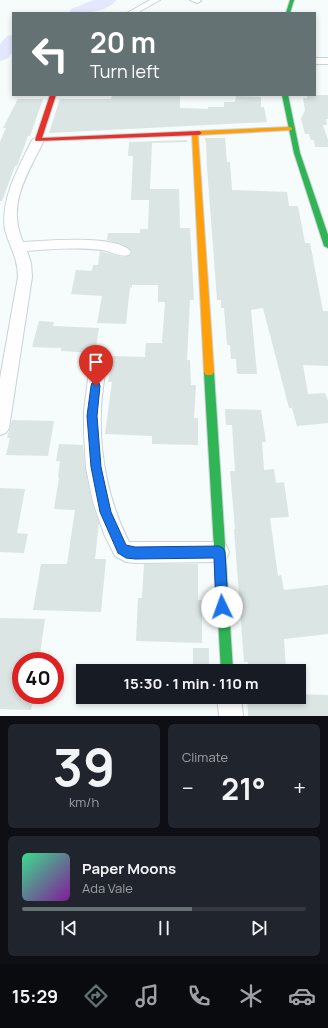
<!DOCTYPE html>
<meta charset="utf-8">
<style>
:root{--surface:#171b24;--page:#20242c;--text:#f1f3f6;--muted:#9ea1a6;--line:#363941;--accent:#657274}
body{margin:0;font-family:Manrope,sans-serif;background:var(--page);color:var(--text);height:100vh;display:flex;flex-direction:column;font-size:15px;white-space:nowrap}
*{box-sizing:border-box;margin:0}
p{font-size:13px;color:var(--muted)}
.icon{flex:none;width:22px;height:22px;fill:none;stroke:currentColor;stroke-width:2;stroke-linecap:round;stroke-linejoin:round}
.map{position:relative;height:716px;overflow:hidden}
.details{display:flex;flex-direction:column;gap:8px;padding:8px;background:#0d0f14;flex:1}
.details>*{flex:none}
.hud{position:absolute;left:12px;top:12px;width:304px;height:84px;border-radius:0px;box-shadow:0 2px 6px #0003;background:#657274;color:#fff;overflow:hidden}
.speed{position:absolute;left:12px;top:652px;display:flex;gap:8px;font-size:20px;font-weight:700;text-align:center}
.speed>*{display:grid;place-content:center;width:52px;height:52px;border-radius:50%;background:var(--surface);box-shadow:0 2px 6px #0003;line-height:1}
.speed .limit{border:6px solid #d22;background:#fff;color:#111}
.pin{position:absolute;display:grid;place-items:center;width:34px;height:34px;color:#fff;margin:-41px -17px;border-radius:50% 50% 50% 0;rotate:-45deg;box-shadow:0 0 4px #0007}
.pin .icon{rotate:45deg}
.me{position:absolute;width:44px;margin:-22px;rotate:357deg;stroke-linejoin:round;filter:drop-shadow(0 0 3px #0008)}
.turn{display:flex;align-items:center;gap:14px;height:84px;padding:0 12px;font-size:18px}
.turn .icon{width:52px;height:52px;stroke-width:2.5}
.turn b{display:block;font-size:28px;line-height:34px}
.big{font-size:30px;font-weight:700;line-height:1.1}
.details .widget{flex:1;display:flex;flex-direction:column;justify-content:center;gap:6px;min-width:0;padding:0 14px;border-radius:6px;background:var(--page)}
.details .dial{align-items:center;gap:0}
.dial b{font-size:52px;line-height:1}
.song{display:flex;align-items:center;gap:12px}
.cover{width:48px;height:48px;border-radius:6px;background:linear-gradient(135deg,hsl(150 70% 55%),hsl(290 70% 35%))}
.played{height:4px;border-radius:2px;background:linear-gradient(90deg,var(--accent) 60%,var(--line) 60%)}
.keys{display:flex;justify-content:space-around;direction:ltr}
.heat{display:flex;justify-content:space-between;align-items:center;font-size:22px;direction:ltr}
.details .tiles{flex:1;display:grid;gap:8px;grid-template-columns:1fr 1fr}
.widget:last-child{grid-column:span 2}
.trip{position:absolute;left:76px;top:664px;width:230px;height:40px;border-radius:0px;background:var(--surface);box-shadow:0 2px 6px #0003;font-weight:700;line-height:40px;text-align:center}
.tabs{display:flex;height:64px;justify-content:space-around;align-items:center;background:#090b0e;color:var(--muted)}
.tabs .icon{width:28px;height:28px}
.tabs .active{color:var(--accent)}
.tabs b{font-size:18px;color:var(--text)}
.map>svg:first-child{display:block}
</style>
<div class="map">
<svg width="328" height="716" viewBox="0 0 328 716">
<rect width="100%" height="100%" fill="#f6fbfc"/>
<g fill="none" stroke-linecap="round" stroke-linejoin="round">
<!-- river -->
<g fill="#e3e8fc" fill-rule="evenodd">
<path d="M 94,0 L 116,0 C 107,13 83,13 69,13 L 71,9 Z"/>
<polygon points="13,35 13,51 7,59 0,61 0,44 7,36"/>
</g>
</g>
<!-- building -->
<g fill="#dbe5e3">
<polygon points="130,95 180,95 180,108 208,109 208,107 224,107 224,102 235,102 236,96 261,97 261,107 264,107 267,122 49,133 60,99 111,99 112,96 130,96"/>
<polygon points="307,95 328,95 328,119 326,119 327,125 323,125 328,140 328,147 315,147 314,140 311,140 309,134 305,134 301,119 305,110 303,98 307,98"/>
<polygon points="18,99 43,99 30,136 28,136 17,166 15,166 2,201 0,201 0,142 6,128 3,128"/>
<polygon points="205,138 225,138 227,162 230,162 232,190 287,192 289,206 298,206 305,243 310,243 323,311 328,311 328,366 303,365 308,394 325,393 328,401 328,423 297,426 292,408 289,408 263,308 251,310 257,374 237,374 236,359 231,359 230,345 227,345 224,308 221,308 221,300 217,300 207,167 206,141 205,141"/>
<polygon points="187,140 187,142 152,143 150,189 179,189 180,228 190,228 194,300 190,300 187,360 190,360 191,385 196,385 194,418 198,418 198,445 152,444 152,436 105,434 112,382 108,382 112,356 145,357 146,343 162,343 165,302 158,302 158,285 132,285 132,288 130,287 126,324 97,323 102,296 71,294 76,270 92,271 93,265 98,265 100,251 122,257 129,256 132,253 132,251 124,245 107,240 108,233 140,233 140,229 148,229 149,200 131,200 133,156 128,156 129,142"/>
<polygon points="39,321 54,322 53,326 99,328 95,353 61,351 61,348 32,347"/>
<polygon points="225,409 261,410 266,442 262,442 264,470 274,469 276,483 284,482 289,517 270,518 278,576 281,575 284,590 328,585 328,634 284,639 286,671 248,671 248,662 244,662 234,529 235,529 230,471 235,471 232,425 226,425"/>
<polygon points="12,420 54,421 48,456 6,455 10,438 7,438"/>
<polygon points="59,444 83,445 85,468 92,502 99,523 95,559 106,559 101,612 33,610 41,564 67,564 75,510 54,509 59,478 58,477 60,461 56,461"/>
<polygon points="0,488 25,489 17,533 28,534 24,553 0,552"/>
<polygon points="144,564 198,564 198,600 202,600 202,643 136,641 138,598 142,598"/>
<polygon points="0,618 45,619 39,661 21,661 21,695 34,695 31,710 0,709"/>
<rect x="193" y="648" width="16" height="18"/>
<polygon points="299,694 328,695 328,716 248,716 247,698 296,699 296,697 299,697"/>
</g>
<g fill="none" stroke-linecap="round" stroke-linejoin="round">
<defs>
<g id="street">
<polygon points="150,0 160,0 137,13 127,13"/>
<polygon points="190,0 200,0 201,1 197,3"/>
<rect x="315" y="58" width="13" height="6"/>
<path d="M 38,137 L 44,140 C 28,174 6,204 23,242 C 44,241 119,234 131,252 L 129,255 C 120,258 111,251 102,250 C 77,247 52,249 27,251 L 31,263 L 32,277 L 9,428 L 6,433 L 0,435 L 0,378 L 18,277 C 18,259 10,247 5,230 C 0,199 19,167 32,140 Z"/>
<path d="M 97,365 L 103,366 L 105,371 C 104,384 101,397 101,411 C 99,455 109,503 129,542 L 219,542 L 226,545 L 229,552 L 226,559 L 219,562 L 135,563 L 126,562 L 115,556 L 104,534 L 93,502 L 86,468 L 84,434 L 84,411 L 89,371 L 91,366 Z"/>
<polygon points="217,697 241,697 243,716 219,716"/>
</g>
<g id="fast">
<polygon points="290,0 294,0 290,13 286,13"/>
<polygon points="282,95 288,95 300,153 328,235 328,248 324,246 294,153"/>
<polygon points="209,368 212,369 214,372 233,671 221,671 204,372 206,369"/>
</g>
<polygon id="slow" points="290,127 292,128 292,130 198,135 214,372 212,375 206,375 204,372 192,134 199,131"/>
<polygon id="jam" points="50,95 56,95 42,138 199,131 202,133 199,135 36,141 35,140"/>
</defs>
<!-- street casing -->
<use href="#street" stroke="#c9d3d5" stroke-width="2"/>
<!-- fast casing -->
<use href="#fast" stroke="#c9d3d5" stroke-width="2"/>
<!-- slow casing -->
<use href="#slow" stroke="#c9d3d5" stroke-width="2"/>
<!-- jam casing -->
<use href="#jam" stroke="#c9d3d5" stroke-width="2"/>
<!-- street -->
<use href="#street" fill="#fefeff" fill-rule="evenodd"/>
<!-- fast -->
<use href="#fast" fill="#30b455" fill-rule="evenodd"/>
<!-- slow -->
<use href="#slow" fill="#ff9f0a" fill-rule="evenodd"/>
<!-- jam -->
<use href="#jam" fill="#e5322d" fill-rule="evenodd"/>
</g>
<!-- route -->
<polygon fill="#1a73e8" stroke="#114b97" points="96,382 99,383 100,386 97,416 101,467 111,512 126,545 135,547 219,546 223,548 225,552 228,607 227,612 222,613 218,612 216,607 214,558 135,559 126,558 118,553 100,512 91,467 87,416 91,386 92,383"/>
</svg>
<div class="speed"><div class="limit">40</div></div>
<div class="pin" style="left:96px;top:386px;background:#d93025"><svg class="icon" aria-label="arrive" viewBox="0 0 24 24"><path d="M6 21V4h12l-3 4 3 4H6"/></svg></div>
<svg class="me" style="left:222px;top:607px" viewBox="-20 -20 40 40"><circle r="19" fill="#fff"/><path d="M0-13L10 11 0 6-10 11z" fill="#1a73e8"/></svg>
<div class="trip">15:30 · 1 min · 110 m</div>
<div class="hud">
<div class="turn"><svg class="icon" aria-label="left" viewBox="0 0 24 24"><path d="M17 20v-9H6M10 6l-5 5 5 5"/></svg><div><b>20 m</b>Turn left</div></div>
</div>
</div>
<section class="details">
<div class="tiles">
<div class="widget dial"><b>39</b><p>km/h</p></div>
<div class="widget"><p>Climate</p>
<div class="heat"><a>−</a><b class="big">21°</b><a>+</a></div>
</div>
<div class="widget">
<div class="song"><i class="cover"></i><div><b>Paper Moons</b><p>Ada Vale</p></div></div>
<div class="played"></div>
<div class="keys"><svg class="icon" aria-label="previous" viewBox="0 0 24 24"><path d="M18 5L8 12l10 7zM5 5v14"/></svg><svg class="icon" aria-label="pause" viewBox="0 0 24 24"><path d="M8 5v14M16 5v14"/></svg><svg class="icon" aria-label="next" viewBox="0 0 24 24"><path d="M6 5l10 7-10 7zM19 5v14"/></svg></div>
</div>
</div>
</section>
<nav class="tabs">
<b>15:29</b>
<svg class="icon active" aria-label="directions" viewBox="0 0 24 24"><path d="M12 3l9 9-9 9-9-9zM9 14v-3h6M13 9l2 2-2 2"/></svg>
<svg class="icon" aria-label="music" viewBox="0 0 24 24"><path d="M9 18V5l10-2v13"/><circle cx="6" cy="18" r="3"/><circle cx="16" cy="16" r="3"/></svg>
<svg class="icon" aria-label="phone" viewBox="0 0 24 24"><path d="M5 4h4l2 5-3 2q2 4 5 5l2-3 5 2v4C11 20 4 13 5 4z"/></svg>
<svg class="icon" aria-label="climate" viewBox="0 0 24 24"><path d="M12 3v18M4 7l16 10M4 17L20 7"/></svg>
<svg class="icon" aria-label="car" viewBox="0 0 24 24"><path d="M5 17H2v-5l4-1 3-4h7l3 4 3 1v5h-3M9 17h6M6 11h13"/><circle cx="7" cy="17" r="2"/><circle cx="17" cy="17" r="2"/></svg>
</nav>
